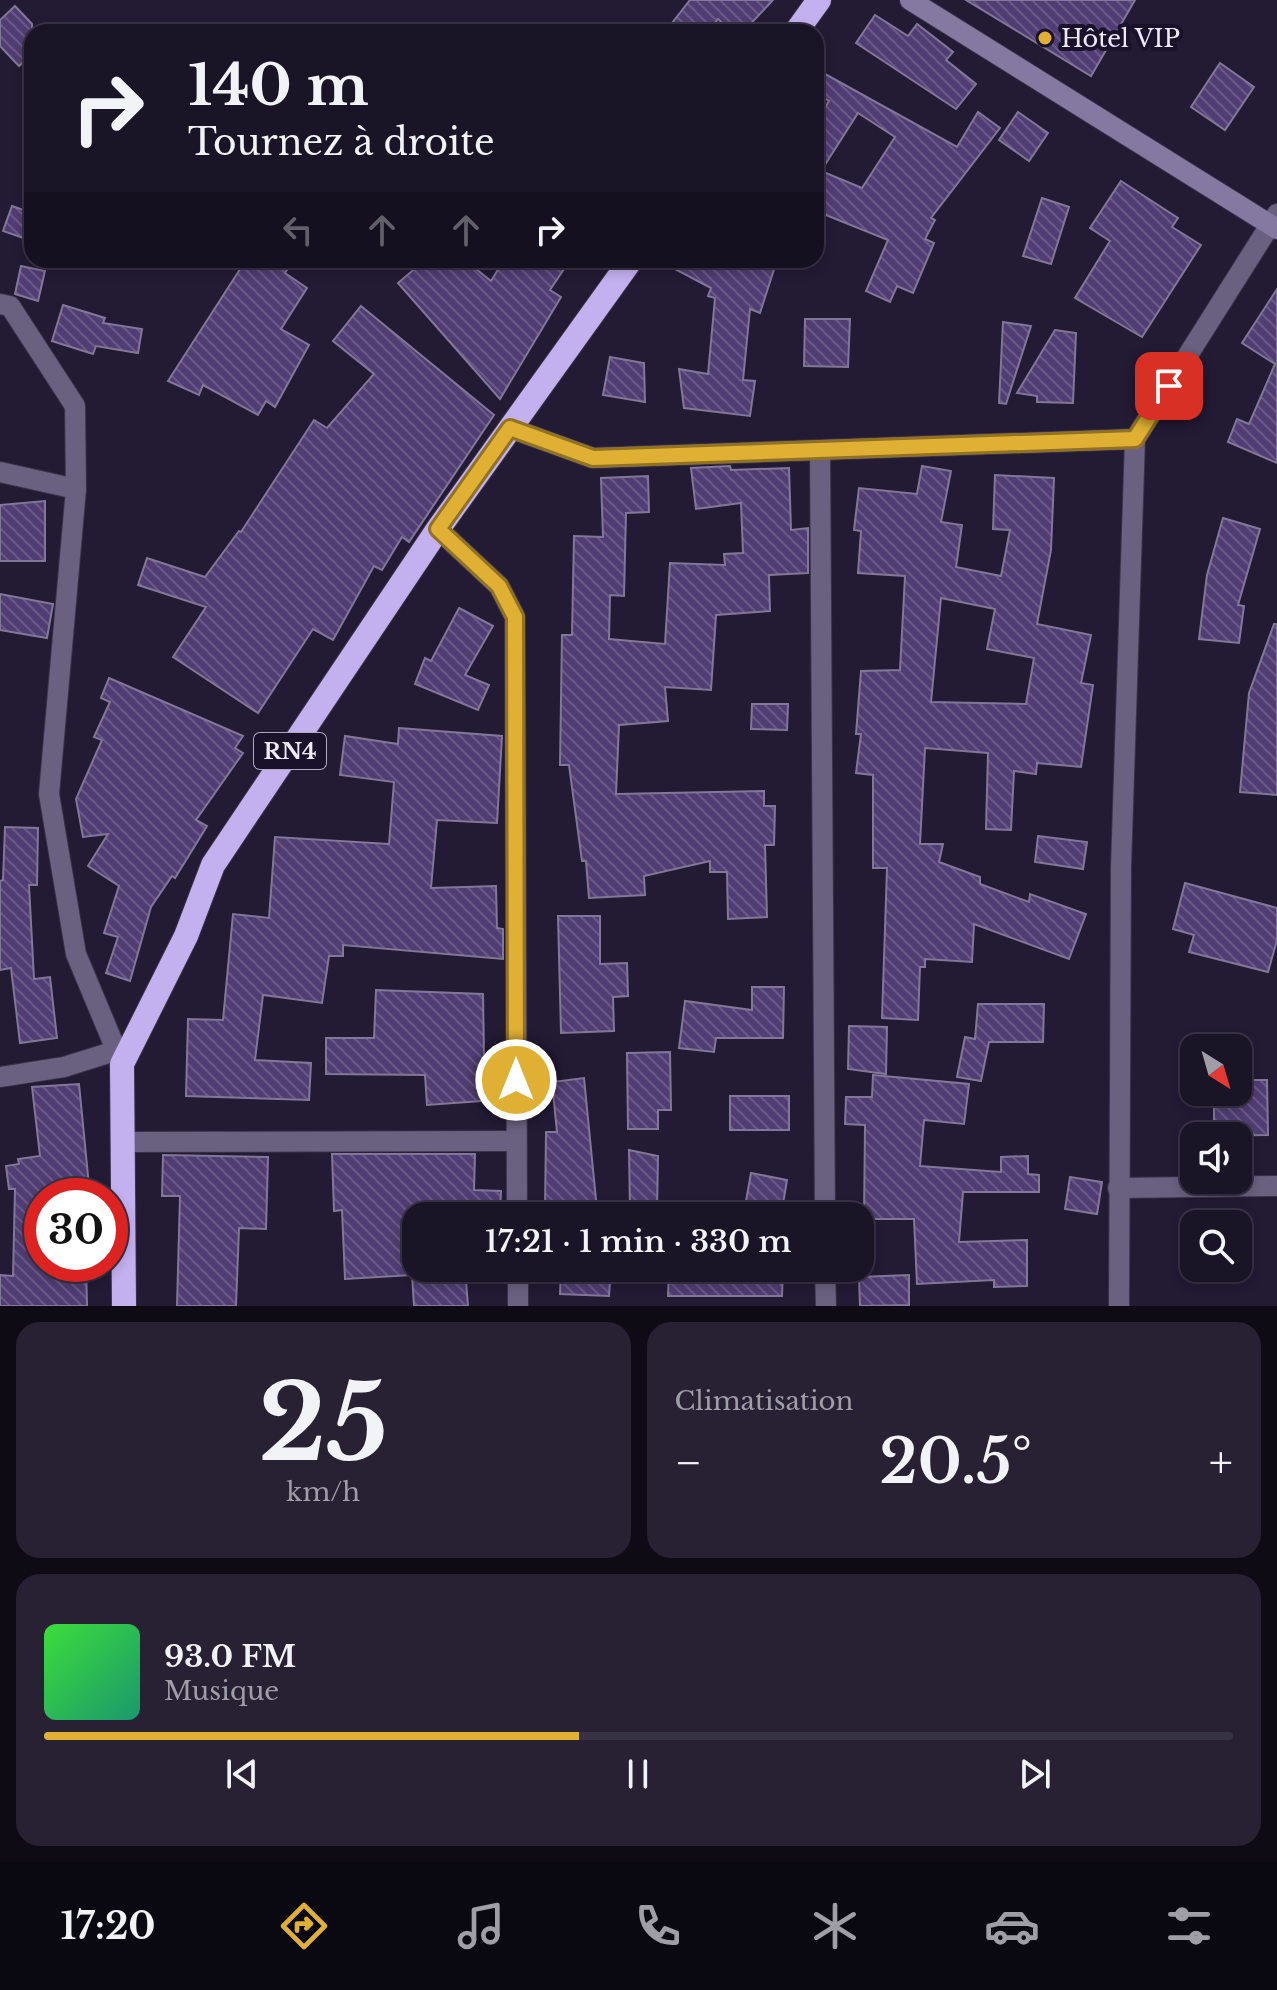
<!DOCTYPE html>
<html lang="fr">
<meta charset="utf-8">
<style>
:root{--surface:#1a1427;--page:#272133;--text:#f1f3f6;--muted:#9f9ea7;--line:#383344;--accent:#dfb034}
body{margin:0;font-family:"Libre Baskerville",serif;background:var(--page);color:var(--text);height:100vh;display:flex;flex-direction:column;font-size:30px;white-space:nowrap}
*{box-sizing:border-box;margin:0}
p{font-size:26px;color:var(--muted)}
.icon{flex:none;width:44px;height:44px;fill:none;stroke:currentColor;stroke-width:2;stroke-linecap:round;stroke-linejoin:round}
.map{position:relative;height:1306px;overflow:hidden}
.side{display:flex;flex-direction:column;gap:16px;padding:16px;background:#0e0b15;flex:1}
.side>*{flex:none}
.banner{position:absolute;left:24px;top:24px;width:800px;height:244px;border-radius:24px;box-shadow:0 4px 12px #0003,0 0 0 2px var(--line);background:#1a1427;color:var(--text);overflow:hidden}
.needle{width:52px;rotate:143deg}
.buttons{position:absolute;left:1180px;top:1034px;display:grid;gap:16px}
.buttons a{display:grid;place-items:center;width:72px;height:72px;border-radius:16px;background:var(--surface);box-shadow:0 4px 12px #0003,0 0 0 2px var(--line);font-size:40px}
.speed{position:absolute;left:24px;top:1178px;display:flex;gap:16px;font-size:40px;font-weight:700;text-align:center}
.speed>*{display:grid;place-content:center;width:104px;height:104px;border-radius:50%;background:var(--surface);box-shadow:0 4px 12px #0003,0 0 0 2px var(--line);line-height:1}
.speed .limit{border:12px solid #d22;background:#fff;color:#111}
.pin{position:absolute;display:grid;place-items:center;width:68px;height:68px;color:#fff;margin:-34px;border-radius:16px;box-shadow:0 4px 12px #0006}
.me{position:absolute;width:88px;margin:-44px;rotate:0deg;stroke-linejoin:round;filter:drop-shadow(0 0 6px #0008)}
.turn{display:flex;align-items:center;gap:28px;height:168px;padding:0 32px;font-size:36px}
.turn .icon{width:104px;height:104px;stroke-width:2.5}
.turn b{display:block;font-size:56px;line-height:68px}
.lanes{display:flex;align-items:center;height:76px;padding:0 32px;background:#0003;justify-content:center;gap:40px;direction:ltr}
.lanes .off{opacity:.35}
.big{font-size:60px;font-weight:600;line-height:1.1}
.side .card{flex:1;display:flex;flex-direction:column;justify-content:center;gap:12px;min-width:0;padding:0 28px;border-radius:24px;background:var(--page)}
.side .dial{align-items:center;gap:0}
.dial b{font-size:104px;line-height:1}
.song{display:flex;align-items:center;gap:24px}
.cover{width:96px;height:96px;border-radius:12px;background:linear-gradient(135deg,hsl(120 70% 55%),hsl(160 70% 35%))}
.played{height:8px;border-radius:4px;background:linear-gradient(90deg,var(--accent) 45%,var(--line) 45%)}
.keys{display:flex;justify-content:space-around;direction:ltr}
.heat{display:flex;justify-content:space-between;align-items:center;font-size:44px;direction:ltr}
.side .tiles{flex:1;display:grid;gap:16px;grid-template-columns:1fr 1fr}
.card:last-child{grid-column:span 2}
.trip{position:absolute;left:402px;top:1202px;width:472px;height:80px;border-radius:24px;background:var(--surface);box-shadow:0 4px 12px #0003,0 0 0 2px var(--line);font-weight:600;line-height:80px;text-align:center}
.menu{display:flex;height:128px;justify-content:space-around;align-items:center;background:#0a0810;color:var(--muted)}
.menu .icon{width:56px;height:56px}
.menu .on{color:var(--accent)}
.menu b{font-size:36px;color:var(--text)}
.map>svg:first-child{display:block}
</style>
<div class="map">
<svg width="1277" height="1306" viewBox="0 0 1277 1306">
<defs>
<pattern id="building-back-hatch" width="6" height="6" patternUnits="userSpaceOnUse" patternTransform="scale(2)"><rect width="6" height="6" fill="#503d73"/><path d="M-1 5l2 2M0 0l6 6M5-1l2 2" fill="none" stroke="#6a5988"/></pattern>
</defs>
<rect width="100%" height="100%" fill="#231a34"/>
<!-- building -->
<g fill="url(#building-back-hatch)" stroke="#817897" stroke-width="2" fill-rule="evenodd">
<polygon points="690,0 773,0 743,32 732,32 718,19 708,32 665,32"/>
<polygon points="966,0 1135,0 1091,76"/>
<polygon points="15,6 32,24 32,54 19,66 0,46 0,20"/>
<polygon points="875,15 908,36 917,24 953,52 946,60 976,84 956,109 856,43"/>
<polygon points="1220,63 1254,87 1225,130 1191,107"/>
<path d="M 816,69 L 957,147 L 978,112 L 1000,128 L 931,218 L 935,220 L 925,239 L 934,243 L 913,293 L 897,286 L 890,302 L 866,291 L 888,240 L 816,211 L 816,122 L 829,101 L 816,93 ZM 858,113 L 895,137 L 862,188 L 821,171 Z"/>
<polygon points="1018,112 1048,133 1029,161 999,140"/>
<polygon points="1121,181 1178,218 1172,227 1201,245 1142,337 1075,298 1110,241 1090,228"/>
<polygon points="1042,198 1069,207 1051,264 1023,256"/>
<polygon points="12,206 32,213 32,241 3,231"/>
<polygon points="246,260 293,260 285,273 307,288 281,329 309,345 275,407 266,401 258,415 203,385 199,395 168,381"/>
<polygon points="425,260 465,260 491,281 504,260 550,260 564,269 550,290 561,297 500,399 398,283"/>
<polygon points="658,260 777,260 760,313 750,309 743,380 755,381 750,416 684,408 679,369 708,374 715,298 708,296 711,288"/>
<polygon points="21,266 45,271 38,301 15,294"/>
<polygon points="1277,289 1277,463 1228,442 1237,419 1249,424 1275,364 1242,343"/>
<polygon points="63,305 105,318 103,323 142,329 138,353 96,346 93,354 52,341"/>
<polygon points="361,306 494,415 409,542 402,537 382,570 374,566 333,640 313,629 258,713 173,657 206,607 138,585 147,558 205,577 239,531 241,532 314,420 327,428 374,374 333,341"/>
<polygon points="805,319 850,319 848,367 804,366"/>
<polygon points="1003,322 1031,326 1006,404 999,403"/>
<polygon points="1055,330 1076,333 1073,403 1037,402 1037,396 1017,393"/>
<polygon points="610,357 644,363 645,402 603,395"/>
<polygon points="730,466 731,470 789,468 791,530 808,528 808,573 769,575 770,611 716,615 711,690 665,687 668,721 619,725 616,794 764,791 764,806 775,806 774,845 765,845 767,917 728,919 727,872 710,872 710,861 644,876 645,895 589,898 586,861 582,861 569,765 560,765 562,635 572,635 574,536 603,537 601,478 648,476 649,512 626,513 624,596 610,595 609,639 665,644 670,563 725,565 724,554 743,553 741,503 696,509 691,468"/>
<path d="M 922,466 L 951,471 L 941,522 L 962,525 L 956,567 L 1001,576 L 1010,530 L 993,529 L 995,475 L 1054,478 L 1051,550 L 1037,624 L 1091,635 L 1081,683 L 1093,685 L 1081,767 L 1037,763 L 1036,774 L 1014,771 L 1011,830 L 986,829 L 988,753 L 925,748 L 920,844 L 943,844 L 939,862 L 980,877 L 980,884 L 1029,902 L 1030,894 L 1086,914 L 1069,959 L 974,924 L 972,962 L 925,959 L 925,967 L 920,967 L 918,1020 L 882,1018 L 887,868 L 873,868 L 873,775 L 856,773 L 861,734 L 856,734 L 861,671 L 900,670 L 905,576 L 858,573 L 861,531 L 854,530 L 859,488 L 917,494 ZM 941,598 L 995,609 L 987,649 L 1034,658 L 1026,704 L 931,702 Z"/>
<polygon points="45,501 45,561 0,561 0,505"/>
<polygon points="1223,518 1260,529 1238,605 1244,606 1239,643 1199,639 1207,575"/>
<polygon points="0,594 53,604 47,638 0,630"/>
<polygon points="459,608 493,626 465,675 489,685 478,710 415,684 425,658 431,661"/>
<polygon points="1274,624 1277,624 1277,795 1240,792 1249,693"/>
<polygon points="109,678 243,736 235,748 243,753 196,820 207,826 175,878 172,876 151,907 130,981 106,973 118,937 104,933 119,886 88,866 108,834 83,837 76,799 102,740 94,737 110,702 101,698"/>
<polygon points="752,704 788,704 787,730 751,729"/>
<polygon points="399,728 502,736 497,823 437,820 431,888 496,886 497,928 503,929 503,959 343,945 343,956 329,956 322,1003 263,995 255,1060 311,1063 309,1100 186,1096 188,1019 223,1020 233,914 269,918 275,837 389,844 394,782 340,775 345,736 398,744"/>
<polygon points="5,827 38,828 37,885 29,885 34,979 50,977 57,1038 20,1043 11,968 0,970 0,881 3,880"/>
<polygon points="1038,836 1087,842 1083,869 1035,862"/>
<polygon points="1185,883 1277,908 1277,940 1268,972 1189,952 1194,935 1173,929"/>
<polygon points="558,916 600,916 600,964 627,963 628,996 613,997 614,1031 561,1033"/>
<polygon points="752,987 784,987 783,1038 716,1038 714,1052 679,1048 685,1001 752,1010"/>
<polygon points="376,990 483,994 484,1057 492,1057 495,1100 427,1105 425,1075 326,1074 326,1038 374,1038"/>
<polygon points="978,1004 1044,1004 1043,1042 989,1042 981,1081 957,1077 965,1037 975,1039"/>
<polygon points="849,1026 887,1027 886,1074 848,1069"/>
<polygon points="670,1052 671,1110 658,1110 658,1129 628,1129 627,1053"/>
<polygon points="873,1075 969,1084 964,1124 924,1120 920,1166 1001,1172 1001,1157 1028,1156 1028,1174 1039,1175 1039,1192 963,1192 959,1242 1027,1240 1027,1286 994,1287 994,1280 917,1284 914,1219 864,1219 865,1125 845,1124 846,1097 872,1097"/>
<polygon points="584,1078 597,1210 545,1210 546,1132 557,1132 552,1082"/>
<polygon points="1238,1080 1267,1080 1268,1135 1214,1136 1214,1092 1238,1092"/>
<polygon points="79,1084 90,1196 42,1196 42,1264 86,1264 87,1306 0,1306 0,1275 13,1276 15,1189 9,1189 6,1166 19,1164 18,1159 40,1156 32,1087"/>
<rect x="730" y="1096" width="59" height="34"/>
<polygon points="629,1150 658,1156 657,1211 630,1211"/>
<polygon points="332,1154 475,1154 474,1190 501,1191 500,1216 416,1216 416,1268 465,1268 468,1306 414,1306 412,1275 345,1279 342,1210 334,1211"/>
<polygon points="163,1155 268,1157 266,1229 239,1228 236,1306 177,1306 180,1196 162,1196"/>
<polygon points="751,1173 787,1180 781,1216 744,1212"/>
<polygon points="1070,1177 1102,1182 1097,1214 1065,1209"/>
<polygon points="561,1268 611,1268 609,1296 560,1294"/>
<polygon points="669,1268 783,1268 782,1296 668,1296"/>
<polygon points="909,1275 909,1305 860,1306 859,1277"/>
</g>
<g fill="none" stroke-linecap="round" stroke-linejoin="round">
<defs>
<g id="street">
<polyline points="0,304 10,306 75,406 76,489 49,794 76,954 122,1064"/>
<polyline points="510,428 593,458 1135,439"/>
<polyline points="820,450 825,1216"/>
<polyline points="0,472 76,489"/>
<polyline points="438,529 499,586 515,617 517,1216"/>
<polyline points="0,1077 64,1067 115,1051"/>
<polyline points="123,1142 516,1141"/>
<polyline points="1118,1188 1277,1186"/>
<polyline points="518,1268 518,1306"/>
<polyline points="825,1268 826,1306"/>
<polyline points="1119,1306 1121,867 1135,439 1277,214"/>
</g>
<polyline id="secondary" points="910,0 1277,229"/>
<g id="highway">
<polyline points="796,32 819,0"/>
<polyline points="124,1306 122,1064 186,936 213,865 438,529 631,260"/>
</g>
</defs>
<!-- street casing -->
<use href="#street" stroke="#3a3348" stroke-width="22"/>
<!-- secondary casing -->
<use href="#secondary" stroke="#3a3348" stroke-width="22"/>
<!-- highway casing -->
<use href="#highway" stroke="#3a3348" stroke-width="26"/>
<!-- street -->
<use href="#street" stroke="#6a607f" stroke-width="20"/>
<!-- secondary -->
<use href="#secondary" stroke="#8578a1" stroke-width="20"/>
<!-- highway -->
<use href="#highway" stroke="#c3b0ef" stroke-width="24"/>
</g>
<g fill="none" stroke-linecap="round" stroke-linejoin="round">
<defs>
<polyline id="route" points="516,1080 515,617 499,586 438,529 510,428 593,458 1135,439 1169,386"/>
</defs>
<!-- route casing -->
<use href="#route" stroke="#917222" stroke-width="20"/>
<!-- route -->
<use href="#route" stroke="#dfb034" stroke-width="14"/>
</g>
<!-- markers -->
<circle fill="#dfb034" stroke="#1a112a" stroke-width="3" cx="1045" cy="38" r="8"/>
<g text-anchor="middle" dominant-baseline="central" stroke-width="8" stroke-linejoin="round" paint-order="stroke">
<!-- shield labels -->
<rect fill="#1a112a" stroke="#afaabd" stroke-width="2" x="254" y="733" width="72" height="36" rx="6"/>
<g font-size="22" font-weight="bold" fill="#efebfc">
<text x="290" y="751">RN4</text>
</g>
<!-- poi labels -->
<g font-size="24" fill="#efebfc" stroke="#1a112a" text-anchor="start">
<text x="1061" y="38">Hôtel VIP</text>
</g>
</g>
</svg>
<div class="buttons">
<a><svg class="needle" viewBox="-14 -14 28 28"><path d="M0-13l5 13h-10z" fill="#e53935"/><path d="M0 13l5-13h-10z" fill="#9f9ea7"/></svg></a>
<a><svg class="icon" aria-label="sound" viewBox="0 0 24 24"><path d="M4 9h4l5-4v14l-5-4H4zM17 9q2 3 0 6"/></svg></a>
<a><svg class="icon" aria-label="search" viewBox="0 0 24 24"><circle cx="10" cy="10" r="6"/><path d="M15 15l6 6"/></svg></a>
</div>
<div class="speed"><div class="limit">30</div></div>
<div class="pin" style="left:1169px;top:386px;background:#d93025"><svg class="icon" aria-label="arrive" viewBox="0 0 24 24"><path d="M6 21V4h12l-3 4 3 4H6"/></svg></div>
<svg class="me" style="left:516px;top:1080px" viewBox="-20 -20 40 40"><circle r="17" fill="#dfb034" stroke="#fff" stroke-width="3"/><path d="M0-11L8 9 0 5-8 9z" fill="#fff"/></svg>
<div class="trip">17:21 · 1 min · 330 m</div>
<div class="banner">
<div class="turn"><svg class="icon" aria-label="right" viewBox="0 0 24 24"><path d="M7 20v-9h11M14 6l5 5-5 5"/></svg><div><b>140 m</b>Tournez à droite</div></div>
<div class="lanes"><svg class="icon off" aria-label="left" viewBox="0 0 24 24"><path d="M17 20v-9H6M10 6l-5 5 5 5"/></svg><svg class="icon off" aria-label="ahead" viewBox="0 0 24 24"><path d="M12 20V5M6 11l6-6 6 6"/></svg><svg class="icon off" aria-label="ahead" viewBox="0 0 24 24"><path d="M12 20V5M6 11l6-6 6 6"/></svg><svg class="icon" aria-label="right" viewBox="0 0 24 24"><path d="M7 20v-9h11M14 6l5 5-5 5"/></svg></div>
</div>
</div>
<section class="side">
<div class="tiles">
<div class="card dial"><b>25</b><p>km/h</p></div>
<div class="card"><p>Climatisation</p>
<div class="heat"><a>−</a><b class="big">20.5°</b><a>+</a></div>
</div>
<div class="card">
<div class="song"><i class="cover"></i><div><b>93.0 FM</b><p>Musique</p></div></div>
<div class="played"></div>
<div class="keys"><svg class="icon" aria-label="previous" viewBox="0 0 24 24"><path d="M18 5L8 12l10 7zM5 5v14"/></svg><svg class="icon" aria-label="pause" viewBox="0 0 24 24"><path d="M8 5v14M16 5v14"/></svg><svg class="icon" aria-label="next" viewBox="0 0 24 24"><path d="M6 5l10 7-10 7zM19 5v14"/></svg></div>
</div>
</div>
</section>
<nav class="menu">
<b>17:20</b>
<svg class="icon on" aria-label="directions" viewBox="0 0 24 24"><path d="M12 3l9 9-9 9-9-9zM9 14v-3h6M13 9l2 2-2 2"/></svg>
<svg class="icon" aria-label="music" viewBox="0 0 24 24"><path d="M9 18V5l10-2v13"/><circle cx="6" cy="18" r="3"/><circle cx="16" cy="16" r="3"/></svg>
<svg class="icon" aria-label="phone" viewBox="0 0 24 24"><path d="M5 4h4l2 5-3 2q2 4 5 5l2-3 5 2v4C11 20 4 13 5 4z"/></svg>
<svg class="icon" aria-label="climate" viewBox="0 0 24 24"><path d="M12 3v18M4 7l16 10M4 17L20 7"/></svg>
<svg class="icon" aria-label="car" viewBox="0 0 24 24"><path d="M5 17H2v-5l4-1 3-4h7l3 4 3 1v5h-3M9 17h6M6 11h13"/><circle cx="7" cy="17" r="2"/><circle cx="17" cy="17" r="2"/></svg>
<svg class="icon" aria-label="filters" viewBox="0 0 24 24"><path d="M4 7h16M4 17h16"/><circle cx="9" cy="7" r="2"/><circle cx="15" cy="17" r="2"/></svg>
</nav>
